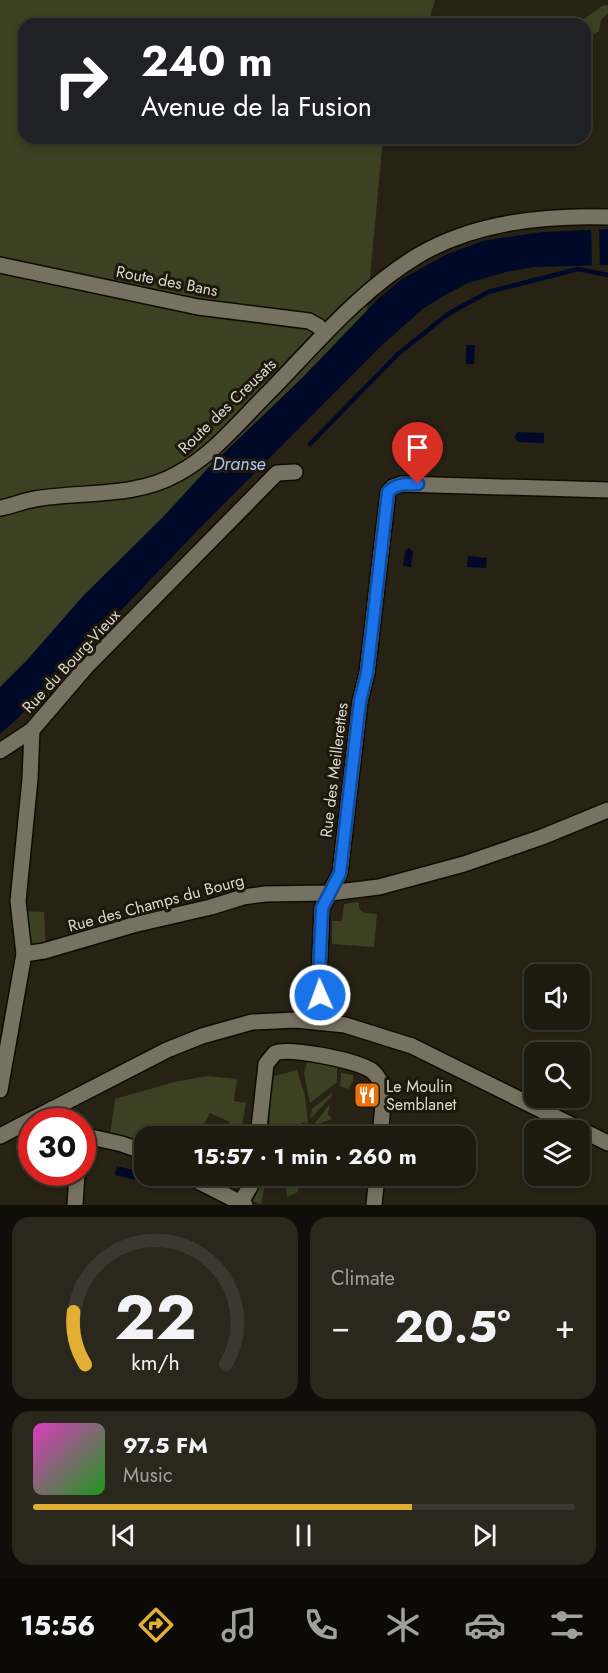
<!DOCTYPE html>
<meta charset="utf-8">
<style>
:root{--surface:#1d1a0f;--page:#2a271d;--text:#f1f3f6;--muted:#a0a19e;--line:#3b382f;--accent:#e1af34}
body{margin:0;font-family:Jost,sans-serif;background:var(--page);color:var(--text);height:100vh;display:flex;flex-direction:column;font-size:22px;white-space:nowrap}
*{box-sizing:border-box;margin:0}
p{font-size:20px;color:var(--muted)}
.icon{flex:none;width:33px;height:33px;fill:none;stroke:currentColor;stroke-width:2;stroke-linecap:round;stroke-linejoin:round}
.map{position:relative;height:1205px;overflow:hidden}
.drawer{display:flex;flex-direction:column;gap:12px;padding:12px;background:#100e08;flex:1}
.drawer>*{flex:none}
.guide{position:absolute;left:18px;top:18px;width:573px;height:126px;border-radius:18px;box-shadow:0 3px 9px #0003,0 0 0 2px var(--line);background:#202124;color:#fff;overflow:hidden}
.tools{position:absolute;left:524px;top:964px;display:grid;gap:12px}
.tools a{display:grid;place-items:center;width:66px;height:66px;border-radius:12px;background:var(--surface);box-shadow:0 3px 9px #0003,0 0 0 2px var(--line);font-size:30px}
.speed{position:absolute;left:18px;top:1108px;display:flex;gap:12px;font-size:30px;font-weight:700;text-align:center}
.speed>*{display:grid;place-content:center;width:78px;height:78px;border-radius:50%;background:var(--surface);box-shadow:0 3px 9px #0003,0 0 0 2px var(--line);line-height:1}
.speed .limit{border:9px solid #d22;background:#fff;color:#111}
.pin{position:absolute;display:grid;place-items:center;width:51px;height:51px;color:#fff;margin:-62px -26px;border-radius:50% 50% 50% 0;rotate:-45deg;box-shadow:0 0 6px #0007}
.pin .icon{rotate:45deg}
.me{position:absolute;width:66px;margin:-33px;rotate:358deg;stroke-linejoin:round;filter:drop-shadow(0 0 4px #0008)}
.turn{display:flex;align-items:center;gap:21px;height:126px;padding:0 24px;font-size:27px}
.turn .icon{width:78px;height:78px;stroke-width:2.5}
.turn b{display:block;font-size:42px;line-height:51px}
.big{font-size:45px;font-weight:700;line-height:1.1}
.drawer .card{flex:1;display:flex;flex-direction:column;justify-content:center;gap:9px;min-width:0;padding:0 21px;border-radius:18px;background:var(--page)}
.drawer .dial{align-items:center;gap:0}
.dial svg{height:156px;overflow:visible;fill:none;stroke:var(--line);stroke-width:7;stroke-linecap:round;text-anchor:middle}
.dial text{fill:var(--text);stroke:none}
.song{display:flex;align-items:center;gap:18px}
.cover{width:72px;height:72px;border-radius:9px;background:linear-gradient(135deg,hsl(310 70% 55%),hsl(120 70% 35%))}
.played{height:6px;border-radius:3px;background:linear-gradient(90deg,var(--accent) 70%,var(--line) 70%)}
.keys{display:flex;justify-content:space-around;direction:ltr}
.heat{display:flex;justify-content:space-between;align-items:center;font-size:33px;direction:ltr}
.drawer .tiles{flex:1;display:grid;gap:12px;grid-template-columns:1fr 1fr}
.card:last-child{grid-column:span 2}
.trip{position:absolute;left:134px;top:1126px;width:342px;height:60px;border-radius:18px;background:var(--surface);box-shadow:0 3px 9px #0003,0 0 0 2px var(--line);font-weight:700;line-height:60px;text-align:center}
.menu{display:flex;height:96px;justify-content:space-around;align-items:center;background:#0c0a06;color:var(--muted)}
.menu .icon{width:42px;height:42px}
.menu .selected{color:var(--accent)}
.menu b{font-size:27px;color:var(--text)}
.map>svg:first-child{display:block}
</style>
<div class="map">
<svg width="608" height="1205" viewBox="0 0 608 1205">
<rect width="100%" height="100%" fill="#272214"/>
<!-- green -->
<g fill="#3b4122">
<polygon points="0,0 435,0 428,24 24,24 24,138 383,138 364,341 0,706"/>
<polygon points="608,5 608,13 601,20 599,31 592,35 585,36 585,24 577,24 602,6"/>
<polygon points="359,902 359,908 364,913 377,914 374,947 332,944 332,921 342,921 344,904"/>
<path d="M 21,911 L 44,912 L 46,947 L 38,948 C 25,941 25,925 21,911 Z"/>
<polygon points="308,1059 337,1063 337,1082 310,1103 304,1073"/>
<polygon points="297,1070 305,1096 308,1123 306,1124 304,1122 290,1129 270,1126 268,1099 271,1077"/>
<polygon points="341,1073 353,1075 353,1081 348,1089 340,1086"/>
<polygon points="208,1076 237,1079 234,1101 246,1103 240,1137 223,1137 230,1122 210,1113 203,1126 192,1130 188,1137 144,1137 144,1146 110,1135 115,1099 174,1082"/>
<polygon points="332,1093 331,1097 310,1119 312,1109"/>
<polygon points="330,1104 328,1114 332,1119 318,1124 315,1123"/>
<polygon points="201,1176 234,1176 231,1191"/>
<polygon points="285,1176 300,1176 298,1192 287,1197"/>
<polygon points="261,1182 265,1184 261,1204 253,1201"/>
</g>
<!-- water -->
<g fill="#000928">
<polygon points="608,229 608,265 534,267 506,272 468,283 447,294 424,308 381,346 198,530 18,718 0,734 0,687 27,660 84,595 164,516 207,469 301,379 379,298 402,279 447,254 486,240 543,232"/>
<polygon points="466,345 475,345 474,364 466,364"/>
<polygon points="518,432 544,433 544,443 518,442 514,437"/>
<polygon points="409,548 413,552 411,567 403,566 405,551"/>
<polygon points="468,556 487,558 486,568 467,567"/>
<polygon points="117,1166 137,1171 135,1180 115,1175"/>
</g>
<!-- pier -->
<polygon fill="#272214" points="591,227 599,227 600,267 592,267"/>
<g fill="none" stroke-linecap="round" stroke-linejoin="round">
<!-- stream -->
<polyline stroke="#000928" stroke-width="4.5" points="310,444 398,354 448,314 488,292 578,269 608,275"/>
<defs>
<g id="street">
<polyline points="0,265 198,307 309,321 318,326 325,333"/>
<path d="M 0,508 C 12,506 23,501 35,499 C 82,491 135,498 177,474 C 213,455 240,421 268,393 C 316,344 360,290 419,255 C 475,222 544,215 608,217"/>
<polyline points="0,751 32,730"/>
<polyline points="24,954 44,951 133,925 211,907 243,897 265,894 330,893 379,887 464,864 542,837 608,810"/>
<polyline points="322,1021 319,978 322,908 340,873 360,701 367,673 388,492 393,487 401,484 608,490"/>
<polyline points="0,1090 24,954 18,901 30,779 32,730 86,667 277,473 295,472"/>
<polyline points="52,1109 60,1122"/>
<polyline points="82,1135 122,1144 144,1152"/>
<path d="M 258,1137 L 266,1064 L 275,1053 C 290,1047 351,1060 367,1068 C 372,1070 377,1075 380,1081 C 386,1096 381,1120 380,1137"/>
<polyline points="188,1176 245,1205"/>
<polyline points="241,1202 251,1185 253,1176"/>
<polyline points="75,1205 77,1173"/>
<polyline points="374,1205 377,1176"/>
</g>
<polyline id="secondary" points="0,1136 167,1050 202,1036 252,1022 296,1020 345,1025 412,1046 608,1143"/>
</defs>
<!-- street casing -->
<use href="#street" stroke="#100b02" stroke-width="18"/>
<!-- secondary casing -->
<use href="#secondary" stroke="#100b02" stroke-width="18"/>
<!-- street -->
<use href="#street" stroke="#777161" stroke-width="15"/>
<!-- secondary -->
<use href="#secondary" stroke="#777161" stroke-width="15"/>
</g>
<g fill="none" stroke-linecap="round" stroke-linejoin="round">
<defs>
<path id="route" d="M 320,995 L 319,978 L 322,908 L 340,873 L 360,701 L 367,673 L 388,492 C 397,483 406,484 418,484"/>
</defs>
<!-- route casing -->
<use href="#route" stroke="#114b97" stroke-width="15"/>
<!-- route -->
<use href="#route" stroke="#1a73e8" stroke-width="10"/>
</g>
<!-- icons -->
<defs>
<symbol id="restaurant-square" viewBox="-11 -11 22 22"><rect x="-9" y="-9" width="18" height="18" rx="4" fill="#e8710a" stroke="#1d180b"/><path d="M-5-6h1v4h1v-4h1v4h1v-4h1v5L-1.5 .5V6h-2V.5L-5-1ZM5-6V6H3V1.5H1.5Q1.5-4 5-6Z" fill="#fff"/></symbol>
</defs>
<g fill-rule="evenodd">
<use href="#restaurant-square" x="352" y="1080" width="30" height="30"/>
</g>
<g text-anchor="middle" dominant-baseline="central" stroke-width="6" stroke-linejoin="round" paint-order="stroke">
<!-- street labels -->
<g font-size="16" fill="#dedad1" stroke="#1d180b">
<text transform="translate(167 281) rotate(11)">Route des Bans</text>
<text transform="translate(227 406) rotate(-44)">Route des Creusats</text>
<text transform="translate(71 661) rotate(-47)">Rue du Bourg-Vieux</text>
<text transform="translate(334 770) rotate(-83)">Rue des Meillerettes</text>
<text transform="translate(156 903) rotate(-15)">Rue des Champs du Bourg</text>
</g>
<!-- poi labels -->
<g font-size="16" fill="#dedad1" stroke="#1d180b" text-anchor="start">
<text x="386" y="1086">Le Moulin<tspan x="386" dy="18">Semblanet</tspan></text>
</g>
<!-- water labels -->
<g font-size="18" font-style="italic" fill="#a6c7f9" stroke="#1d180b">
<text x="239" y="464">Dranse</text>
</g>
</g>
</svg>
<div class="tools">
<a><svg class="icon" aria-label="sound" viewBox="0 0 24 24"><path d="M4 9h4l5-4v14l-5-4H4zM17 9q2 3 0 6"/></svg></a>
<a><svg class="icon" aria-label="search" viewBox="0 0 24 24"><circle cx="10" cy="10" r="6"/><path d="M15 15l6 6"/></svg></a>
<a><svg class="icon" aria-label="layers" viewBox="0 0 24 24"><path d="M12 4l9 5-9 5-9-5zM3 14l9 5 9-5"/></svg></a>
</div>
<div class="speed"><div class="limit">30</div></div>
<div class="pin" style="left:418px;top:484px;background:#d93025"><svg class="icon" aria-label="arrive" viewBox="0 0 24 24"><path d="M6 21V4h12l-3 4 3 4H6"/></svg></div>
<svg class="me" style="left:320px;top:995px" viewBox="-20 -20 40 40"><circle r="17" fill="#1a73e8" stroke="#fff" stroke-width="3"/><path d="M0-11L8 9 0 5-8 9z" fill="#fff"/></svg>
<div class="trip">15:57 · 1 min · 260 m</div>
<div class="guide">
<div class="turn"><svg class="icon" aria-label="right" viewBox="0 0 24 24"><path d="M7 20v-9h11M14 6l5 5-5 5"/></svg><div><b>240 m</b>Avenue de la Fusion</div></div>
</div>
</div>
<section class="drawer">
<div class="tiles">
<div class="card dial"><svg viewBox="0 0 100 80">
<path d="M14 69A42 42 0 1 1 86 69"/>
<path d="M14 69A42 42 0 0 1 8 42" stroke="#e1af34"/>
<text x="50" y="56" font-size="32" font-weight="700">22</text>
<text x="50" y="72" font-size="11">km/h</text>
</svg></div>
<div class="card"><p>Climate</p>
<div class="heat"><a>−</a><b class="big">20.5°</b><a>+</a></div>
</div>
<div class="card">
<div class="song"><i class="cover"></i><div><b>97.5 FM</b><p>Music</p></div></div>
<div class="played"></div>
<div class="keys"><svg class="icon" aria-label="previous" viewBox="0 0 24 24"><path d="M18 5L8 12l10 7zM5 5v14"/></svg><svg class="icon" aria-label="pause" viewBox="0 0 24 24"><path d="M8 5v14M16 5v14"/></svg><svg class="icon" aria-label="next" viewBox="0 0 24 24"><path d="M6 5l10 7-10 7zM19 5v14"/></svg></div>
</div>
</div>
</section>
<nav class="menu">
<b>15:56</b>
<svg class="icon selected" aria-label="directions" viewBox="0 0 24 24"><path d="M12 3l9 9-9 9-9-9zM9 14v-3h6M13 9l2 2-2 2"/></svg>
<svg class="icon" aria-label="music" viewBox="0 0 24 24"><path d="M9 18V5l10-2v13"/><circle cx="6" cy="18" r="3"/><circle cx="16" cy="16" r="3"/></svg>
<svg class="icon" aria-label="phone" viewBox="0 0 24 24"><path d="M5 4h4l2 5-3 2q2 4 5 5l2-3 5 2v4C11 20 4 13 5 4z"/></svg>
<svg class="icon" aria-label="climate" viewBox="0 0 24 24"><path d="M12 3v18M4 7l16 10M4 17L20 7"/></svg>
<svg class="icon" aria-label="car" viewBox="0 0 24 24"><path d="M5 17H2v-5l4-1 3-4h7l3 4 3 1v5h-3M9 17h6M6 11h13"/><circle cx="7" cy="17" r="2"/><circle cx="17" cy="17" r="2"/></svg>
<svg class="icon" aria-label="filters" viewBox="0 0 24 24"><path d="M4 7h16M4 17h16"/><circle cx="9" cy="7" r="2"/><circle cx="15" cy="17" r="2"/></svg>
</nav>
